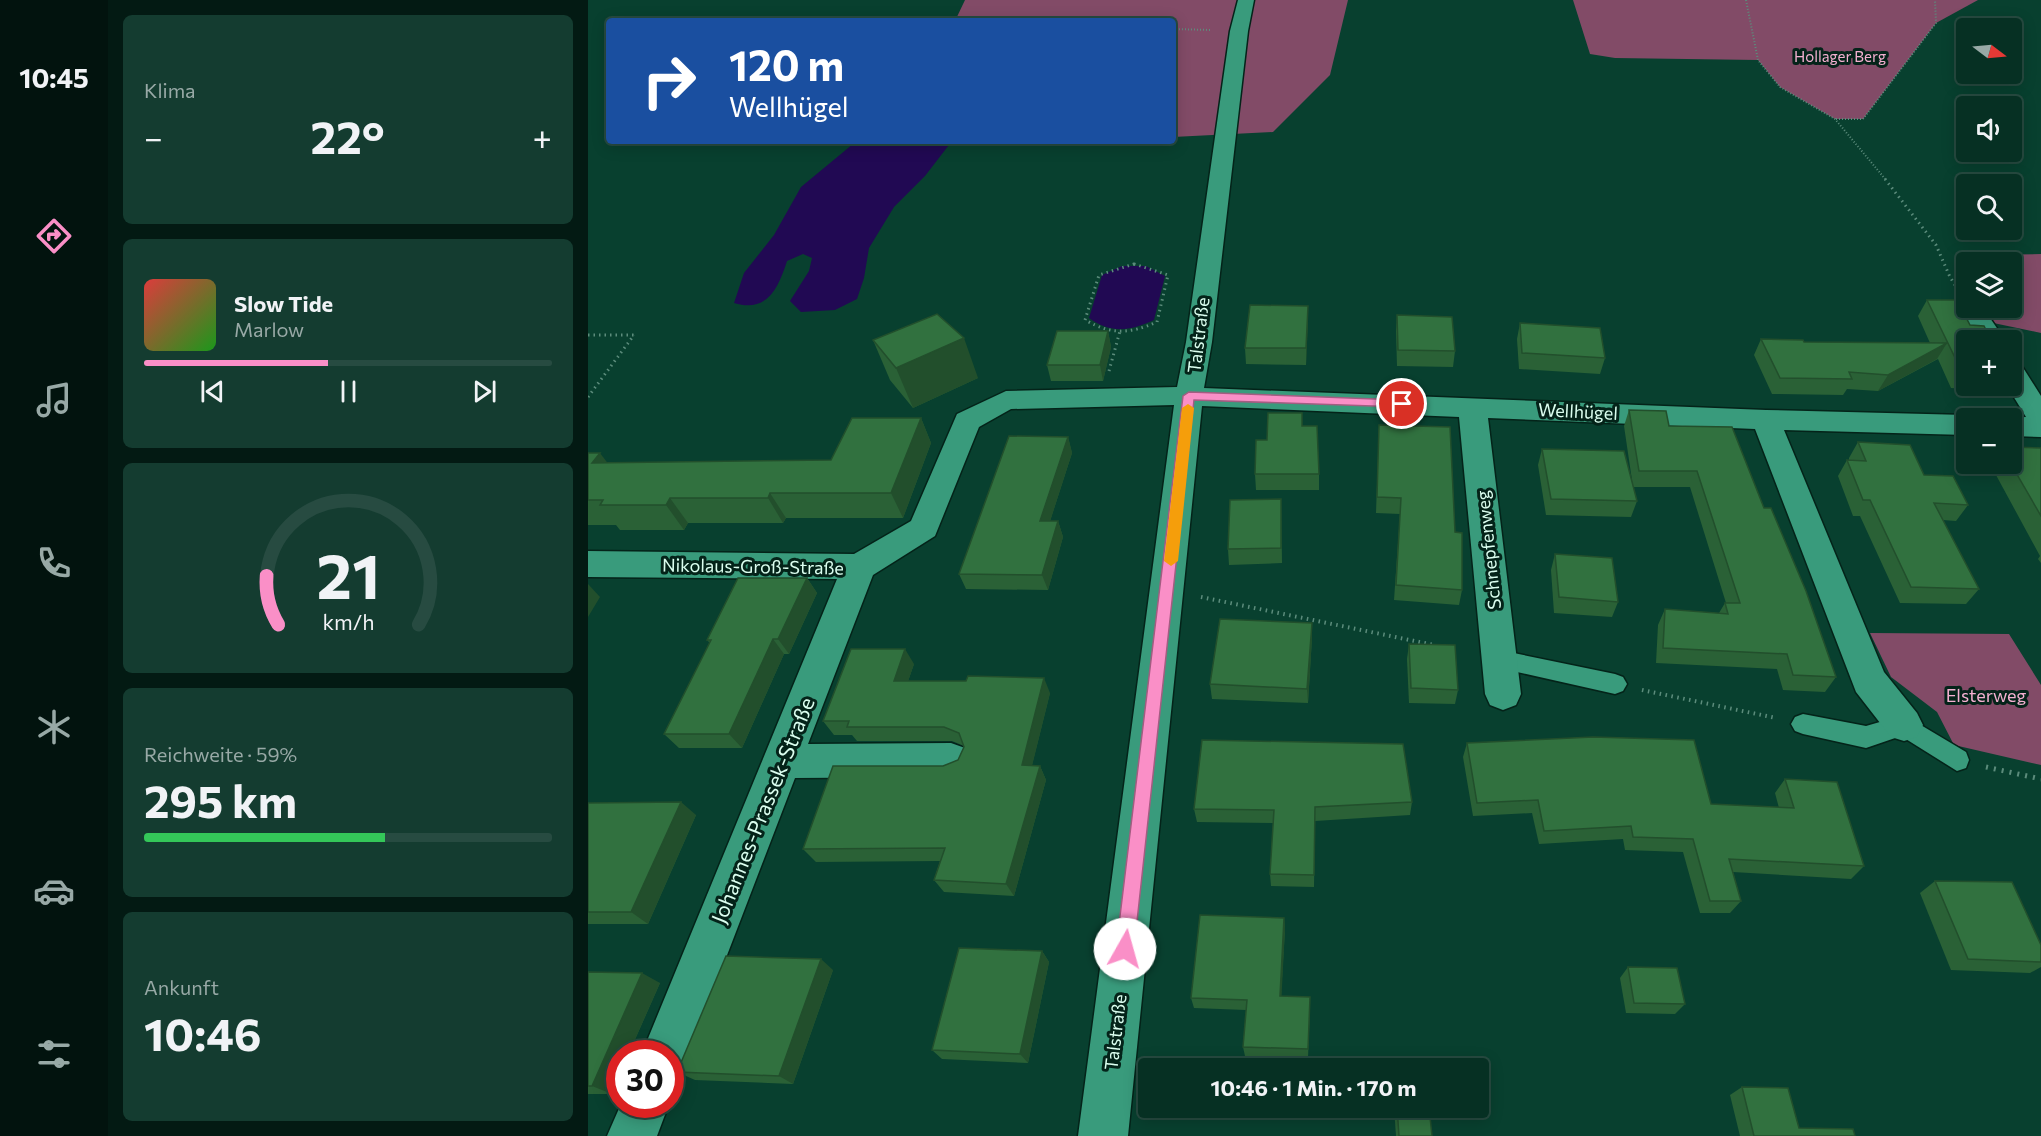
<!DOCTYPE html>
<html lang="de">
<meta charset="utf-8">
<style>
:root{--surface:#063023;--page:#143c30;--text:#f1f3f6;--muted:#98a9a6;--line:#274b41;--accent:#fa8fc7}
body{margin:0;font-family:Commissioner,sans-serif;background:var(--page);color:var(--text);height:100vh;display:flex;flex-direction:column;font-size:22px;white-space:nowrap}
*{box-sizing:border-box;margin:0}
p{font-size:20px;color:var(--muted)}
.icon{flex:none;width:33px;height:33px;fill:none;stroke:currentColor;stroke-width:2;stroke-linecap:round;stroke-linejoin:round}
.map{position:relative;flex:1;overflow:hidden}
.side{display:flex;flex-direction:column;gap:15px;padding:15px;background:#031a13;width:480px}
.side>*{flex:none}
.guide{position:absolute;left:18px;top:18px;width:570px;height:126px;border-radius:6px;box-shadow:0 3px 15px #0003,0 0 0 2px var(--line);background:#1a4fa0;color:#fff;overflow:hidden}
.needle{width:39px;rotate:106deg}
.tools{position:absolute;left:1368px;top:18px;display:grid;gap:12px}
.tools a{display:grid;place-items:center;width:66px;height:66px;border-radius:6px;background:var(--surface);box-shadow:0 3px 15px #0003,0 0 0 2px var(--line);font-size:30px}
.speed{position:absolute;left:18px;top:1040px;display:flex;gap:12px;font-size:30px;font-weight:700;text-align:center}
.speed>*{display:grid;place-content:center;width:78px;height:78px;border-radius:50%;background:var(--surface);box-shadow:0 3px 15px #0003,0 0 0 2px var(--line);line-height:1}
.speed .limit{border:9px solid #d22;background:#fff;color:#111}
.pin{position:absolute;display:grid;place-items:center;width:51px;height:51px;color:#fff;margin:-26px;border:3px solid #fff;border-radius:50%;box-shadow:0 2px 6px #0007}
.me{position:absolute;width:66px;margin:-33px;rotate:7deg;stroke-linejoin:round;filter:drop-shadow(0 0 4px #0008)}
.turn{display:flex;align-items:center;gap:21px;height:126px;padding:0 24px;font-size:27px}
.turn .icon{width:78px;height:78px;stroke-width:2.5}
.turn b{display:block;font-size:42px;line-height:51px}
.big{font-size:45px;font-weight:700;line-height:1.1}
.side .widget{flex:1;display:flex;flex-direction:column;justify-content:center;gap:9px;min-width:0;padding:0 21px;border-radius:9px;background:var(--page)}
.side .dial{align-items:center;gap:0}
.dial svg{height:156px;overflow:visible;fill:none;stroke:var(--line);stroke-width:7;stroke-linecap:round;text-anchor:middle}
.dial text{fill:var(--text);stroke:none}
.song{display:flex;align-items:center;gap:18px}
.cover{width:72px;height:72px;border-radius:9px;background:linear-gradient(135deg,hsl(0 70% 55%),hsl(120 70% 35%))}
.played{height:6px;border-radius:3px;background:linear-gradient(90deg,var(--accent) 45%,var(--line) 45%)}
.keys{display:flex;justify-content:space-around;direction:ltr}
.heat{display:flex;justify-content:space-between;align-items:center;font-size:33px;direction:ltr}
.charge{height:9px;border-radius:4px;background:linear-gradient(90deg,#34c759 59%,var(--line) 0)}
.trip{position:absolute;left:550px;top:1058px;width:351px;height:60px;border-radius:6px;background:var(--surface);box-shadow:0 3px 15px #0003,0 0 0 2px var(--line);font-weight:700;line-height:60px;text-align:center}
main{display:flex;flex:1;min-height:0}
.dock{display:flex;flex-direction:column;width:108px;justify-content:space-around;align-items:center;background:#02130e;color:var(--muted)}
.dock .icon{width:42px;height:42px}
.dock .active{color:var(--accent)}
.dock b{font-size:27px;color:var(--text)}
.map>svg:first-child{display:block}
</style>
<main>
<nav class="dock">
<b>10:45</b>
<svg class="icon active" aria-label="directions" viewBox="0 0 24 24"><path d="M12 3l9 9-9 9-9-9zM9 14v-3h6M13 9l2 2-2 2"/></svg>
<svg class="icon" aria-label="music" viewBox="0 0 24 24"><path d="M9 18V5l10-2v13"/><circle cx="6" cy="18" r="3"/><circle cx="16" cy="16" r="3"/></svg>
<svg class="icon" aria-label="phone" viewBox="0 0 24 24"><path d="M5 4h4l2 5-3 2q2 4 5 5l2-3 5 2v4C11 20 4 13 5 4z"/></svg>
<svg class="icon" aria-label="climate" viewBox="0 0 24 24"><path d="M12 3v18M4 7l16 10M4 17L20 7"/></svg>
<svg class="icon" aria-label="car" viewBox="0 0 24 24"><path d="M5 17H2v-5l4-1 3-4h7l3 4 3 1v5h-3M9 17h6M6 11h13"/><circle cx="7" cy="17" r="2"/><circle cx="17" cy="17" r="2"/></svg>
<svg class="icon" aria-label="filters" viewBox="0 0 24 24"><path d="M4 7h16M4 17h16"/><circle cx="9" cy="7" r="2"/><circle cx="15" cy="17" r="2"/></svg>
</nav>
<section class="side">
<div class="widget"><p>Klima</p>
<div class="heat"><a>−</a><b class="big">22°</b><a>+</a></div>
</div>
<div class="widget">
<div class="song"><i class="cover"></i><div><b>Slow Tide</b><p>Marlow</p></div></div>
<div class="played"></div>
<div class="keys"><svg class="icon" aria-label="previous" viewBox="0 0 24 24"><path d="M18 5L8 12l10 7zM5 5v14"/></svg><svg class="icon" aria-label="pause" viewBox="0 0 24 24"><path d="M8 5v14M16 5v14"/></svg><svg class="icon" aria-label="next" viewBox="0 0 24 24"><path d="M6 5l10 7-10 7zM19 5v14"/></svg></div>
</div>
<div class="widget dial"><svg viewBox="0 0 100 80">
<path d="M14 69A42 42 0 1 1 86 69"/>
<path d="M14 69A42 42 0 0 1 8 44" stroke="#fa8fc7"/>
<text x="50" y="56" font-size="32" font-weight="700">21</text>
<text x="50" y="72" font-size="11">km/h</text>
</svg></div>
<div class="widget"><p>Reichweite · 59%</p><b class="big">295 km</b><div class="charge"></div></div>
<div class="widget"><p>Ankunft</p><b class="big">10:46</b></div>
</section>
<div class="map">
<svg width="1453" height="1136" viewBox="0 0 1453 1136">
<rect width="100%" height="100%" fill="#08402f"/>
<!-- green -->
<g fill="#824b67">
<polygon points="377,0 760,0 742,75 685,132 585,137 585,21 367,21"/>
<polygon points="985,0 1390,0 1348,23 1275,119 1247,119 1192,87 1170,60 1027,58 1002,54"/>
<polygon points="1453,254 1453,333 1391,320 1382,308 1424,308 1424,262 1385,262 1398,255"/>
<polygon points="1282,633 1421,634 1453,685 1453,765 1366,745 1349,712 1303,677"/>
</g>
<!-- water -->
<g fill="#210953">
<path d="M 274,141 L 364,141 L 337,176 L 306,207 L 281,248 L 276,278 L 269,299 L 247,310 L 213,312 L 202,301 L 221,271 L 224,258 L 215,254 L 199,261 C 190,289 179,313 146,303 L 156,273 L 186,235 L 213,187 L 265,144 Z"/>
<path d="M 534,266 L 558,266 L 577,276 L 566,320 C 542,331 523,334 501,318 L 514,275 Z"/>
</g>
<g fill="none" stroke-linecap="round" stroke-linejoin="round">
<defs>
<g id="service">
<polygon points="911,650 1027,674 1035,677 1039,684 1035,691 1027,694 911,668 903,666 900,659 903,652"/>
<polygon points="1215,714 1278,726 1316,715 1378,752 1381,760 1378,768 1369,771 1313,736 1278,748 1215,734 1207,731 1203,724 1207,717"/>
</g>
<g id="minor">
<polygon points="650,0 666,0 660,31 624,342 616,388 1178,410 1378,415 1388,418 1378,418 1378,435 1196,430 1296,672 1329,713 1335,725 1329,737 1316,741 1303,737 1268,692 1167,429 900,418 933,694 928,705 915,710 902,705 897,694 871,417 614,406 540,1136 490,1136 586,405 423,409 391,427 347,536 285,575 220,744 363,743 377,748 382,760 377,772 363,777 207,778 95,1070 82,1075 82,1053 54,1053 249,579 0,577 0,551 266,554 323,521 369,414 418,391 589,387 598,342 642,31"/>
<polygon points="1391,312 1400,315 1417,340 1391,340 1378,320 1382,315"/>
<polygon points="1424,363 1434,366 1453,396 1453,437 1424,436 1424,418 1416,418 1438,417 1419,386 1424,386"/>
<polygon points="33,1104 81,1104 69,1136 19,1136"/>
</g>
</defs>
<!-- service casing -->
<use href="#service" stroke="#042319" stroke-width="3"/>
<!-- minor casing -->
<use href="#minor" stroke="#042319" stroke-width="3"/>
<!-- path-far3 -->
<g stroke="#5c8c7c" stroke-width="2" stroke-dasharray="1 2" stroke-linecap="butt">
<polyline points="1158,0 1170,60 1192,87 1247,119 1298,180"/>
<polyline points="367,21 432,21"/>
<polyline points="585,29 623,30"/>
<polyline points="1248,119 1275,119 1348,23 1347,0"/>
</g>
<!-- path-far2 -->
<g stroke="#5c8c7c" stroke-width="3" stroke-dasharray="1.5 4" stroke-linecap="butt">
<polyline points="1297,179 1348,245 1362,277 1376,299"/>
<path d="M 546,264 L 580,275 L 569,322 C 541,334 524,335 497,320 L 511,275 Z"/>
<polyline points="0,335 46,335"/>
<polyline points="521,371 532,331"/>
<polyline points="0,397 46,335"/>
</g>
<!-- path-far1 -->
<g stroke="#5c8c7c" stroke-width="4" stroke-dasharray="1.5 4.5" stroke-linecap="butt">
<polyline points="613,597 846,645"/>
<polyline points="1054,690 1188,718"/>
</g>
<!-- path -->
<polyline stroke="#5c8c7c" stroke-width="5" stroke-dasharray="2 6" stroke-linecap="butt" points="1398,767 1453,779"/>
<!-- service -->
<use href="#service" fill="#399b7c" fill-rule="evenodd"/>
<!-- minor -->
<use href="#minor" fill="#399b7c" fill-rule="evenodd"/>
</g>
<!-- wall -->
<g fill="#2a6136">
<polygon points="1339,300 1378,340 1378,386 1398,386 1395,390 1363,388 1350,359 1290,391 1259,389 1255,395 1184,394 1166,355 1173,339 1216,342 1342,343 1330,316"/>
<polygon points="720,306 718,365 658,364 657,348"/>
<polygon points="809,315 867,351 865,367 809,366 808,331"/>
<polygon points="932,323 1017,358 1012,374 931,369 929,339"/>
<polygon points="520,331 523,347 515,381 463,381 459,365"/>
<polygon points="285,340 390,378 325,408 302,380"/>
<polygon points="1041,410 1081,426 1176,508 1248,677 1237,692 1195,690 1189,669 1068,663 1070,625 1077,609 1131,613 1137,603 1138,603 1102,487 1045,487 1036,426"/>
<polygon points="333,418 343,443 315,518 198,518 195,523 100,523 96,530 32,530 28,525 0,525 0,453 19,463 243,460"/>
<polygon points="791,425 867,532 874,590 871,605 806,600 812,514 788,513"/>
<polygon points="714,426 731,474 731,490 668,490 667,474 679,440"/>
<polygon points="480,437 484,453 462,521 470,521 475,537 460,590 378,589 371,574"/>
<polygon points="1270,442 1336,475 1380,505 1368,521 1355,520 1391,589 1378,604 1312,603 1272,516 1265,516 1250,476 1259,460 1261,460 1261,458"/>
<polygon points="1453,448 1453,563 1450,559 1452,556 1402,464 1424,464"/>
<polygon points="954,449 1049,501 1043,517 958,515 950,465"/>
<polygon points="693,499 694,563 641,565 640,549"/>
<polygon points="967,554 1030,602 1024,617 966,613 963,570"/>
<polygon points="219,578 229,593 201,654 196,654 154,748 91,748 76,734 122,643 119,640"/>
<polygon points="724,638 720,703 624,699 622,684"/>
<polygon points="821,644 870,690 867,704 821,703 819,659"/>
<polygon points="326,664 320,681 462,693 444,765 452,766 458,780 426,896 356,892 346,880 352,861 228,862 215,849 355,766 370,760 376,747 376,746 364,741 269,741 264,735 246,735 235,721"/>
<polygon points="879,743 1123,804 1191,808 1187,793 1197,779 1276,866 1263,879 1145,872 1153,901 1142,913 1112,913 1095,852 1037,850 1035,839 951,844 944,813 885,816 875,757"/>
<polygon points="824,802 822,815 727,821 726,887 683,886 682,874 685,823 609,822 606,809"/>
<polygon points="0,803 108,815 60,924 0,924"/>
<polygon points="1347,881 1453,945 1453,967 1442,973 1363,970 1332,893"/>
<polygon points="696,918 697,929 693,996 722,1007 720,1058 657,1056 655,1047 658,1010 606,1008 603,998"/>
<polygon points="454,951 461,962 440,1063 354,1059 344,1050"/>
<polygon points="1040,967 1097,1004 1087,1014 1038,1013 1032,978"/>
<polygon points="245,970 205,1084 107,1080 89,1072"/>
<polygon points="0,972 72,983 41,1053 32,1053 32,1076 24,1094 0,1094"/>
<polygon points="1154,1087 1211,1128 1267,1136 1152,1136 1142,1095"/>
<polygon points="806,1107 841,1107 844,1136 808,1136"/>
</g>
<!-- shaded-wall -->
<g fill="#224f2c">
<polygon points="720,306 720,322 718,365 718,348"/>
<polygon points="520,331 523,347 515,381 512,365"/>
<polygon points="376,338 390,378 325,408 308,368"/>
<polygon points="1359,343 1349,359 1290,391 1300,375"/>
<polygon points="333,418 343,443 315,518 303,493"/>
<polygon points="480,437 484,453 457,537 452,521"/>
<polygon points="12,453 31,478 4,463"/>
<polygon points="182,493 198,518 195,523 180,498"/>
<polygon points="82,498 100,523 96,530 78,505"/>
<polygon points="470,521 475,537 460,590 454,575"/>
<polygon points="219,578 229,593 201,654 190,639"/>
<polygon points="0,584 12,597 0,617"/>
<polygon points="724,623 724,638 720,703 719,689"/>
<polygon points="185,639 196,654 154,748 141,734"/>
<polygon points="317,649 326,664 315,696 306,681"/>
<polygon points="456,678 462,693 441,778 434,765"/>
<polygon points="452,766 458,780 426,896 418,884"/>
<polygon points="93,802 108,815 60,924 43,912"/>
<polygon points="696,918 697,929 693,1006 692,996"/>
<polygon points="454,951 461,962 440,1063 432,1054"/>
<polygon points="233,959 245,970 205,1084 191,1076"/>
<polygon points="54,973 72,983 41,1053 32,1053 32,1076 24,1094 4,1086"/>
</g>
<!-- building -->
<g fill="#31713f" stroke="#224f2c" stroke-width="1.5">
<polygon points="1339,300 1369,300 1382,325 1396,326 1403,340 1378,340 1378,372 1374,372"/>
<polygon points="662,305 720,306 718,348 657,348"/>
<polygon points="349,314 376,338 308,368 285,340"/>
<polygon points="809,315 864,317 867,351 810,350"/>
<polygon points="932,323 1012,328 1017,358 934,353"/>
<polygon points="469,331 520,331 512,365 459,365"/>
<polygon points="1173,339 1215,340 1216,342 1359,343 1300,375 1261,372 1264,379 1192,378"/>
<polygon points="1041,410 1078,411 1081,426 1144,427 1176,508 1183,508 1218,591 1248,677 1205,675 1199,654 1075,648 1077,609 1140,614 1137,603 1152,603 1109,471 1051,471"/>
<polygon points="680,413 714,413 714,426 729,426 731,474 667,474 668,440 679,440"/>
<polygon points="264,418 333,418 303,493 182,493 180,498 82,498 78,505 12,505 15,500 0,500 0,453 12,453 4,463 243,460"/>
<polygon points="791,425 862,427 867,532 874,533 874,590 808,585 813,498 789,497"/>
<polygon points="421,436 480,437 452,521 470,521 454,575 371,574"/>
<polygon points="1270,442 1322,445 1336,475 1365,476 1380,505 1346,503 1391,589 1323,587 1282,500 1275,500 1259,460 1278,461"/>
<polygon points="1424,447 1453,448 1453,516 1423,464"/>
<polygon points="954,449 1036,451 1049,501 963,499"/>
<polygon points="693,499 693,548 640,549 642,500"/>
<polygon points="967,554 1024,558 1030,602 971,597"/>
<polygon points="150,578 219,578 190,639 185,639 141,734 76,734 123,640 119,640"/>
<polygon points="632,619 724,623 719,689 622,684"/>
<polygon points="821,644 867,645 870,690 823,688"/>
<polygon points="263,649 317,649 306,681 378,681 380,676 456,678 434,765 452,766 418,884 346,880 357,848 215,849 245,766 355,766 370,760 376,747 371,733 356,727 259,727 261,721 235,721"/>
<polygon points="1005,737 1106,740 1123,804 1206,808 1197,779 1249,782 1276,866 1141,859 1153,901 1122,901 1105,839 1045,837 1043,826 956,831 950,800 889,803 879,743"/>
<polygon points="614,740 815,744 824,802 727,807 726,875 682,874 686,810 606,809"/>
<polygon points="93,802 43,912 0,912 0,803"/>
<polygon points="1347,881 1424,882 1453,945 1453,962 1380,959"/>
<polygon points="612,915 696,918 692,996 722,997 720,1049 655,1047 659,1000 603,998"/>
<polygon points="371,948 454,951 432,1054 344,1050"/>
<polygon points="138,956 233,959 191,1076 89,1072"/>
<polygon points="1040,967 1089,968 1097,1004 1046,1003"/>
<polygon points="0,972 54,973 4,1086 0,1086"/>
<polygon points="1154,1087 1200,1088 1211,1128 1265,1129 1267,1136 1166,1136"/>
<polygon points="809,1107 841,1107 844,1136 811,1136"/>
</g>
<!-- route -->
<polygon fill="#fa8fc7" stroke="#a25d81" stroke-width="1.5" points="601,392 814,400 819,404 814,407 606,400 546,949 544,955 537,958 531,955 528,949 595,396"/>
<!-- slow -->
<polygon fill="#f59e0b" points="600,404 606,408 590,561 583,566 576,561 594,408"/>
<g text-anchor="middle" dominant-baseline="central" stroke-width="6" stroke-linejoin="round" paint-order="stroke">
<!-- far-park labels -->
<g font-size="15" fill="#f4b0d1" stroke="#042319">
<text x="1252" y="56">Hollager Berg</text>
</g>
<!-- street labels -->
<g font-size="18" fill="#dbfeef" stroke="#042319">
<text transform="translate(610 335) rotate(-83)">Talstraße</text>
<text transform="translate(990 411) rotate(3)">Wellhügel</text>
<text transform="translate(900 550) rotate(-96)">Schnepfenweg</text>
<text transform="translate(165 566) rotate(1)">Nikolaus-Groß-Straße</text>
<text transform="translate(527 1032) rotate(-83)">Talstraße</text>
</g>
<!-- park labels -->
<g font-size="18" fill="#f4b0d1" stroke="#042319">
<text x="1398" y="695">Elsterweg</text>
</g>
<!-- near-street labels -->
<g font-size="21" fill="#dbfeef" stroke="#042319">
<text transform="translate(174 810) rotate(-68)">Johannes-Prassek-Straße</text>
</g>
</g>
</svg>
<div class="tools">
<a><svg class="needle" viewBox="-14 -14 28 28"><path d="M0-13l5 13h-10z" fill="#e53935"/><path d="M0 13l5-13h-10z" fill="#98a9a6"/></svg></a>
<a><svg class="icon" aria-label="sound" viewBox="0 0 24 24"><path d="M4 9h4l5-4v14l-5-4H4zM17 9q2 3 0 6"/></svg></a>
<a><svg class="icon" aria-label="search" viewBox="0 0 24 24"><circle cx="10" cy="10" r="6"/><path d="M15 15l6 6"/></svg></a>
<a><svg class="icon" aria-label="layers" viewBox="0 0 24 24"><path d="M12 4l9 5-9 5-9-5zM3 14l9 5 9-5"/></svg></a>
<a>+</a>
<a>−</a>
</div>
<div class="speed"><div class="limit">30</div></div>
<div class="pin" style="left:814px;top:404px;background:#d93025"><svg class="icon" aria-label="arrive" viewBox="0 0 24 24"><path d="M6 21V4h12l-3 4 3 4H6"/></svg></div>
<svg class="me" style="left:537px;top:949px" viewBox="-20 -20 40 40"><circle r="19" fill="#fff"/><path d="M0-13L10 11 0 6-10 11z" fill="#fa8fc7"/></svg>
<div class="trip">10:46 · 1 Min. · 170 m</div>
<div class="guide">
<div class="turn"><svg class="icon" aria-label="right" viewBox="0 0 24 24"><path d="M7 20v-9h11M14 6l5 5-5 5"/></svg><div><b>120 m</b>Wellhügel</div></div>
</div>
</div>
</main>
